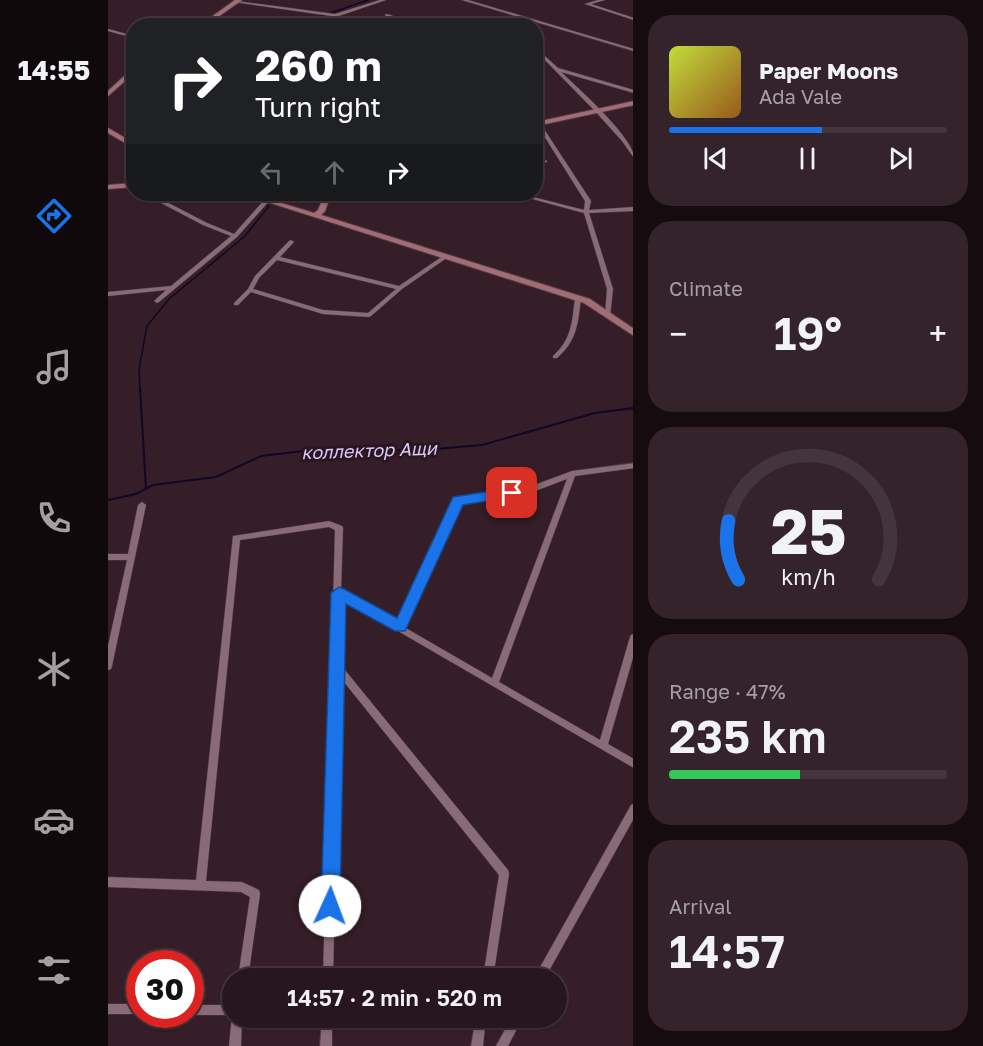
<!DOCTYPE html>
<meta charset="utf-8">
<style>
:root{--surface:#28161e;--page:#34232b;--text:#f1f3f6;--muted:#a59fa4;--line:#44353c;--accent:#1a73e8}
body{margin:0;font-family:"Golos Text",sans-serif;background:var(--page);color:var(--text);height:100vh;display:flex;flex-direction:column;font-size:22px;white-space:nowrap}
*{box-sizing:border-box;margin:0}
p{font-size:20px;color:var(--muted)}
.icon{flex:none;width:33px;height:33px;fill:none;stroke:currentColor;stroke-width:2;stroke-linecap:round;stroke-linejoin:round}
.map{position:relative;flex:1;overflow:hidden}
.side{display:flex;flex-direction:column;gap:15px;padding:15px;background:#160c10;width:350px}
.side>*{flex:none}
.banner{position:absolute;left:18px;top:18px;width:417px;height:183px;border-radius:24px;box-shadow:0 2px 4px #0004,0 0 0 2px var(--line);background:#202124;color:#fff;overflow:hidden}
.speed{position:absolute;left:18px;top:950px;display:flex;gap:12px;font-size:30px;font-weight:700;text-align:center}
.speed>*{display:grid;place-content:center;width:78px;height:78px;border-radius:50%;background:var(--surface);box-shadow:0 2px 4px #0004,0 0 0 2px var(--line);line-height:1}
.speed .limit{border:9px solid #d22;background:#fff;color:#111}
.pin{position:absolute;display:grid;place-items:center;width:51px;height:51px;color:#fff;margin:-26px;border-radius:12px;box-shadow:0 3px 9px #0006}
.me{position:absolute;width:66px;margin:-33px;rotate:2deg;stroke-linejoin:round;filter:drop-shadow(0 0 4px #0008)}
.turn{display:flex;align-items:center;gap:21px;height:126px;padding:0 30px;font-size:27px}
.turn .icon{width:78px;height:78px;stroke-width:2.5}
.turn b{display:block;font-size:42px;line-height:51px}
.lanes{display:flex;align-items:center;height:57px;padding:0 30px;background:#0003;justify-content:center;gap:30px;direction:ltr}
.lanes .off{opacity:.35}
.big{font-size:45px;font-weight:600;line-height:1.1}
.side .tile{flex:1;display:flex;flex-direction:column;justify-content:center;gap:9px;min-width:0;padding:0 21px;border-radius:24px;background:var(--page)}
.side .dial{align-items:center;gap:0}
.dial svg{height:156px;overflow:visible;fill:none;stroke:var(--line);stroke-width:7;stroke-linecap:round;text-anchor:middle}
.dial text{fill:var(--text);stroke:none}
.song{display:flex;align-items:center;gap:18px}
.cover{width:72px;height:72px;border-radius:9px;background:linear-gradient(135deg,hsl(70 70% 55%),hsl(30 70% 35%))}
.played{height:6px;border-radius:3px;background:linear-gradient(90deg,var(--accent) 55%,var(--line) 55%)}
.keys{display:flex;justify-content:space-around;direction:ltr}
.heat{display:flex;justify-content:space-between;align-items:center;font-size:33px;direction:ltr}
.charge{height:9px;border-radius:4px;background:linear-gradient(90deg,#34c759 47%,var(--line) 0)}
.trip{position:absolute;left:114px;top:968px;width:345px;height:60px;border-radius:30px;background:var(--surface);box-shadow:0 2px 4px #0004,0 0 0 2px var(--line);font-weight:600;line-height:60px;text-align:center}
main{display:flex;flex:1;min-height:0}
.tabs{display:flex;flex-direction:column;width:108px;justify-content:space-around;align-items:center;background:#10090c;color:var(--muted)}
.tabs .icon{width:42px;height:42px}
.tabs .on{color:var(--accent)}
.tabs b{font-size:27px;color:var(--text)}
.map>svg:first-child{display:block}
</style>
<main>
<nav class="tabs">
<b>14:55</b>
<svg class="icon on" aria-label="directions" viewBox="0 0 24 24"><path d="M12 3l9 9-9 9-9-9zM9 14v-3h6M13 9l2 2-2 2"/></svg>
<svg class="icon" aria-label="music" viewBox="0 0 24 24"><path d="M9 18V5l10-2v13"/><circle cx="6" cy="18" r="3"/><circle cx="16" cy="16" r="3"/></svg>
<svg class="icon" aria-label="phone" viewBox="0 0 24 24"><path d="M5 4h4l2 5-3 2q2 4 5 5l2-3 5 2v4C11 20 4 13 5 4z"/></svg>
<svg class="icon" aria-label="climate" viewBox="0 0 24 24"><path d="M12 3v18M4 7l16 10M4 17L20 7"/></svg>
<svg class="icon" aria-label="car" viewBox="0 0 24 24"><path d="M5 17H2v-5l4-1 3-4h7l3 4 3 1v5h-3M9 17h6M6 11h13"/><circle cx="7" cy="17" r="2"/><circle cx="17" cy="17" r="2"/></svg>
<svg class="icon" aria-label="filters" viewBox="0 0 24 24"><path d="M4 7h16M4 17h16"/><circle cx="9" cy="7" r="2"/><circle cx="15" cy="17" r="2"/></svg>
</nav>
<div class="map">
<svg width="526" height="1046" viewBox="0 0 526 1046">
<rect width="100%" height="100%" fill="#361e28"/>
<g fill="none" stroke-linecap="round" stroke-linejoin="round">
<!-- stream-far1 -->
<g stroke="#110724" stroke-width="1.5">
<polyline points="185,26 260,0"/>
<polyline points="167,199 168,194"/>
<polyline points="32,389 31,370 39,326 61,299 137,236 161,206"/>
</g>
<!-- stream -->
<g stroke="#110724" stroke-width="2">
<polyline points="32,388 38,489"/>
<polyline points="0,500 28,494 45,485 108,477 153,456 203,450 315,450 374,445 487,413 526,408"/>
</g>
<defs>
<g id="street">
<path d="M 272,0 L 278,0 L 213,22 L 226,26 C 220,26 213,23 207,23 C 202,24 199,26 193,26 L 223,16 L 126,2 L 128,1 L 227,14 Z"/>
<polygon points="354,0 360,0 526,49 526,51"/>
<polygon points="490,0 497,0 483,4 526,18 526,20 477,4"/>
<polygon points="279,14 312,25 313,26 306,26 278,16 277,15"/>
<polygon points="0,29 26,36 26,38 0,31"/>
<path d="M 428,48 L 450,68 L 526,90 L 526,93 L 453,72 C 470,88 526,138 526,158 L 514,141 L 487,111 L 428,51 Z"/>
<polygon points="428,119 430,120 483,201 481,210 526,207 526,211 481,213 505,289 502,317 500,318 497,316 499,289 476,213 406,194 413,194 476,210 477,201 428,123"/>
<polygon points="437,160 439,161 439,162 428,164 428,162"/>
<polygon points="38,194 43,194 99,223 126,234 157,199 162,200 129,237 51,302 49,303 46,301 58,290 0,296 0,292 63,286 123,236 95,225 38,195"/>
<path d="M 183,240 L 186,242 L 172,257 L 291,286 L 335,256 L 337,255 L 340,257 L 294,289 L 263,316 L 261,317 L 215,314 L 143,292 L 130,305 L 126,305 L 126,303 L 140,289 L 147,276 L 181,241 ZM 169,260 L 288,289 L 260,313 L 215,310 L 145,289 L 151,278 Z"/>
<path d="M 470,296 L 473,298 C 470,323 469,341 449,358 L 445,358 L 445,356 C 464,339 464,322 467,298 Z"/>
<path d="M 526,463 L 526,468 L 467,476 L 391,682 L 492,740 L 522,637 L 523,635 L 526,634 L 526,654 L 500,744 L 526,759 L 526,768 L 233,598 L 232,664 L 400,870 L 401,874 L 385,978 L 375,978 L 391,875 L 232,677 L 225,978 L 215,978 L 227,530 L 221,527 L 132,540 L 98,881 L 134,882 L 151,890 L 152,894 L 140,978 L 130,978 L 142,897 L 133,892 L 0,887 L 0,877 L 88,880 L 125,536 L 221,521 L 234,526 L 235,528 L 233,591 L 290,623 L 347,499 L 421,487 L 464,471 ZM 459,479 L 384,678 L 296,627 L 353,503 L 422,493 Z"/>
<polygon points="34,502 38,505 4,666 3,669 0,670 0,646 19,560 0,560 0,554 20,554 30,505"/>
<polygon points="526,804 526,818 437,978 426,978 523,805"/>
<polygon points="0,1004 32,1004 32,1014 33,1014 0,1014"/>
<polygon points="82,1005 124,1005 124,1017 134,1017 133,1046 121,1046 124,1015 82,1015 79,1014 82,1014"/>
<polygon points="214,1017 224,1017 224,1046 212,1046"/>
<polygon points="368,1017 378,1017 375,1046 363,1046"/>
<polygon points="404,1017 415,1017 400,1046 388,1046"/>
</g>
<g id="secondary">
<polygon points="127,0 134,0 97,26 91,26"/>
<polygon points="26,67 26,73 0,96 0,91"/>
<polygon points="526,101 526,105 428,126 428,122"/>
<polygon points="0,128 26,143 26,148 0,133"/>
<polygon points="26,183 26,187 0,189 0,185"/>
<polygon points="134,194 144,194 206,213 210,210 217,194 223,194 217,211 213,215 482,299 526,329 526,336 476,303"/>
</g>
</defs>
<!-- street casing -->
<use href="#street" stroke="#503c45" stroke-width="1"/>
<!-- secondary casing -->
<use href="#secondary" stroke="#503c45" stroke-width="2"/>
<!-- street -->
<use href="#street" fill="#886b76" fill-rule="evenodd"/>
<!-- secondary -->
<use href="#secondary" fill="#a26c74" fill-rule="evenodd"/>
</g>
<!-- route -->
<polygon fill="#1a73e8" stroke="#114b97" stroke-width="1.5" points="404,488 409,489 409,496 355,505 297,631 287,631 238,604 232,906 229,913 222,916 216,913 213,906 223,593 231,587 236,589 289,618 345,497"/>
<g text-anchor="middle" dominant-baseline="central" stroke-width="6" stroke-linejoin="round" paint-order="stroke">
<!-- water labels -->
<g font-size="18" font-style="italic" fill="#d6c9fb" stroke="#2b151e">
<text transform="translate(261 450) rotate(-2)">коллектор Ащи</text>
</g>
</g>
</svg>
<div class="speed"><div class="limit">30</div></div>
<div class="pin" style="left:404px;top:493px;background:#d93025"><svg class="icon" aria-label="arrive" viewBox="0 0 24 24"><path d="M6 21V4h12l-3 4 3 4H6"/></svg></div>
<svg class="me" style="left:222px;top:906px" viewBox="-20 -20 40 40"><circle r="19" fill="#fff"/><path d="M0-13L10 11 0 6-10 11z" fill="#1a73e8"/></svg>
<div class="trip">14:57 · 2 min · 520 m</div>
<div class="banner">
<div class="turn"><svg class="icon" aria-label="right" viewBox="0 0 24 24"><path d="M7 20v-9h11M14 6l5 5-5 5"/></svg><div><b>260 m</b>Turn right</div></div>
<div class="lanes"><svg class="icon off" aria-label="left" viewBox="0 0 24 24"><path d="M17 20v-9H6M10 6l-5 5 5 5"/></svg><svg class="icon off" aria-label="ahead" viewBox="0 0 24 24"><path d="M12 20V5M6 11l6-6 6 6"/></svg><svg class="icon" aria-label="right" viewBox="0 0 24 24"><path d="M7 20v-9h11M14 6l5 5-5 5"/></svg></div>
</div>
</div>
<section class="side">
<div class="tile">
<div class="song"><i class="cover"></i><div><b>Paper Moons</b><p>Ada Vale</p></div></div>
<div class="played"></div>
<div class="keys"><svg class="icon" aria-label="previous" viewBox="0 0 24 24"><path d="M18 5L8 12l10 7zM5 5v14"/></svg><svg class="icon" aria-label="pause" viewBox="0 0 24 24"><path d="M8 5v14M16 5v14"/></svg><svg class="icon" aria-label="next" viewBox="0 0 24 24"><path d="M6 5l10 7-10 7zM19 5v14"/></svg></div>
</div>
<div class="tile"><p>Climate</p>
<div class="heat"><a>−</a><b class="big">19°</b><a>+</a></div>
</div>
<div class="tile dial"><svg viewBox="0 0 100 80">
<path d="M14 69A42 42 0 1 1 86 69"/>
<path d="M14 69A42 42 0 0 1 9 39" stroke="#1a73e8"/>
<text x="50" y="56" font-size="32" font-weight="700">25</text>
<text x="50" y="72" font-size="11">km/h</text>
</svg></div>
<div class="tile"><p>Range · 47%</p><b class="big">235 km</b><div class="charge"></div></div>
<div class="tile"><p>Arrival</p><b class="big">14:57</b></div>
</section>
</main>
